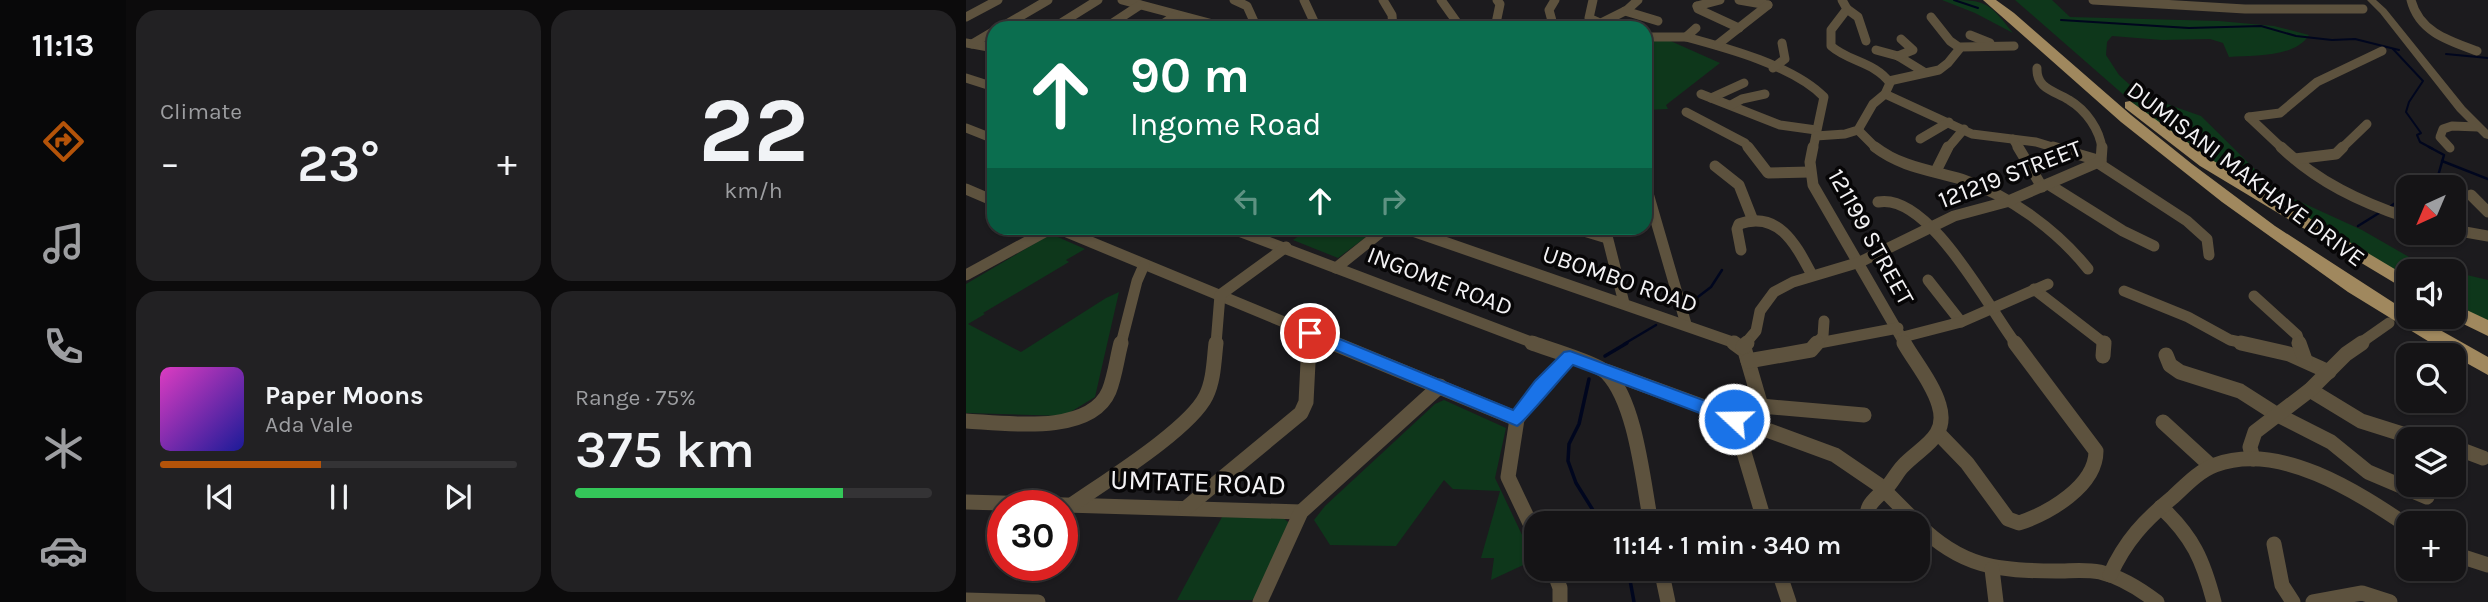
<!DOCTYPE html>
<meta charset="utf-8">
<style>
:root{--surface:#151416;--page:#222123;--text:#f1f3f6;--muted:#9d9ea1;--line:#343335;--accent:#b45309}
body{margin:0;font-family:Karla,sans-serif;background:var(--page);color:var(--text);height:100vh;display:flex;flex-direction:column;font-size:26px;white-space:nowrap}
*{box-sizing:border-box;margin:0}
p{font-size:23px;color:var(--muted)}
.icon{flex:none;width:38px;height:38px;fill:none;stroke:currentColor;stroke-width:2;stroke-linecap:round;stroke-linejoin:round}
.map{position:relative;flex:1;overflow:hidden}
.panel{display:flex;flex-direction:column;gap:10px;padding:10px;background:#0c0b0c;width:840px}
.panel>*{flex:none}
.top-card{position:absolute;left:21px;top:21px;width:665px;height:214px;border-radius:21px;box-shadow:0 2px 5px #0004,0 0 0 2px var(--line);background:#0b6e4f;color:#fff;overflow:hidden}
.needle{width:46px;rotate:224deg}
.buttons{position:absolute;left:1430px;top:175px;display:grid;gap:14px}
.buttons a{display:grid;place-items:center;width:70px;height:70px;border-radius:14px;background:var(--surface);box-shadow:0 2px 5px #0004,0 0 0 2px var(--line);font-size:35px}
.speed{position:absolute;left:21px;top:490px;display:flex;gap:14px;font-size:35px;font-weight:700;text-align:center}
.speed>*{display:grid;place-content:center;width:91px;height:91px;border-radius:50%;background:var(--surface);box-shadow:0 2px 5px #0004,0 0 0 2px var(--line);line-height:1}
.speed .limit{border:10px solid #d22;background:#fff;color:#111}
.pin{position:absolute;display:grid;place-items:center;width:60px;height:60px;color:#fff;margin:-30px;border:4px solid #fff;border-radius:50%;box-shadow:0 2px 7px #0007}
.me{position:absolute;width:77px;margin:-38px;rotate:291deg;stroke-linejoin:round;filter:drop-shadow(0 0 5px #0008)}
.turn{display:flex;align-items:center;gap:24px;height:147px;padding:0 28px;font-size:32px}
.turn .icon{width:91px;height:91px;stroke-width:2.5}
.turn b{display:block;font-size:49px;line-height:60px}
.lanes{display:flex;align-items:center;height:66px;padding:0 28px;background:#0003;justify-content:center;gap:35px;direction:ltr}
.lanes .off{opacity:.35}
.big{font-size:52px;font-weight:600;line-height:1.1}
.panel .card{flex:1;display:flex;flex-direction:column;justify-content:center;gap:10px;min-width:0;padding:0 24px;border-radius:21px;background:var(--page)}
.panel .dial{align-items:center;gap:0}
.dial b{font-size:91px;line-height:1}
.song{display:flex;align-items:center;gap:21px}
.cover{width:84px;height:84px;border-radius:10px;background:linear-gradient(135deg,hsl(310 70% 55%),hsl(240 70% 35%))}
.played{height:7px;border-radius:4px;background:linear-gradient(90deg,var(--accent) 45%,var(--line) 45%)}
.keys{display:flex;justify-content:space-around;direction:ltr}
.heat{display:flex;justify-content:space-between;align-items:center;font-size:38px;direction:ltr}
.charge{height:10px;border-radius:5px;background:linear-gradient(90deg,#34c759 75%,var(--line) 0)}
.panel .tiles{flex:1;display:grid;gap:10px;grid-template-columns:repeat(2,1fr)}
.trip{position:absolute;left:558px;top:511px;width:406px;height:70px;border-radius:21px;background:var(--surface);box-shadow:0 2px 5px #0004,0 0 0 2px var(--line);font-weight:600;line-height:70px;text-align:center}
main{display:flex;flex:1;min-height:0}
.dock{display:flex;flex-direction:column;width:126px;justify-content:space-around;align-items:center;background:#080809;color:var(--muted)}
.dock .icon{width:49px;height:49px}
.dock .on{color:var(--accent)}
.dock b{font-size:32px;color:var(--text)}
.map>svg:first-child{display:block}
</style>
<main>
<nav class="dock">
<b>11:13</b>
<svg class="icon on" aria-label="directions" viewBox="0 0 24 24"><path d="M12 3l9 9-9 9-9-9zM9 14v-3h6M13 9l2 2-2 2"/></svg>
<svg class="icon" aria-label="music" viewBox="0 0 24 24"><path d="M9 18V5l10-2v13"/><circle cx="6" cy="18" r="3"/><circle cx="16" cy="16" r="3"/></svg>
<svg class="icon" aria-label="phone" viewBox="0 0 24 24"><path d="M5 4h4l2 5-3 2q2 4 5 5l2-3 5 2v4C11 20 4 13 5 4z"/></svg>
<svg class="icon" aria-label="climate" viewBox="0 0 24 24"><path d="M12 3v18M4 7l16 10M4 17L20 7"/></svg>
<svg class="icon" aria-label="car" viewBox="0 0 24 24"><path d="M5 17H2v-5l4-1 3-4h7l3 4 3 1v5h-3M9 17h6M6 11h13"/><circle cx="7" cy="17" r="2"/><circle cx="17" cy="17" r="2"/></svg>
</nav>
<section class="panel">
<div class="tiles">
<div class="card"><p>Climate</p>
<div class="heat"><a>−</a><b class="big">23°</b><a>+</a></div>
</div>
<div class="card dial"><b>22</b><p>km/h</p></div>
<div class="card">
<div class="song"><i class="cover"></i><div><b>Paper Moons</b><p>Ada Vale</p></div></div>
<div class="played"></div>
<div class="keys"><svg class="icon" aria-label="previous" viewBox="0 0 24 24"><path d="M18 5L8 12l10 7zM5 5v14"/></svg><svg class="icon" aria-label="pause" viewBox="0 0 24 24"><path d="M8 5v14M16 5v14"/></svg><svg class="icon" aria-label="next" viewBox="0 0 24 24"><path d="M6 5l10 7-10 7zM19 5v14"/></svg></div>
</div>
<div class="card"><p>Range · 75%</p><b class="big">375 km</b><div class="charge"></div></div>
</div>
</section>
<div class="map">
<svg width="1522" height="602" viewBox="0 0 1522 602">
<rect width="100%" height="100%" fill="#1c1b1e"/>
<!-- green -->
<g fill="#0e371b">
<path d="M 976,0 C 1020,0 1021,0 1047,33 L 1009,13 Z"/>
<path d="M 1049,0 L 1086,0 L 1104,17 L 1253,21 L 1308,26 L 1343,35 C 1329,58 1287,55 1263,57 L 1257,43 L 1244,39 L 1196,40 L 1146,36 L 1141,42 L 1140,55 L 1153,75 L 1175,95 L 1235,116 L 1311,191 L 1396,230 L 1450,261 L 1486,271 L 1442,271 L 1442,279 L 1272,179 L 1175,110 Z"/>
<polygon points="700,39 754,63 700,105 702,109 679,110 679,40"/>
<polygon points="345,228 412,228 372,258 327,240"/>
<polygon points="85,234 119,249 100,260 103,262 17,313 19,314 2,324 55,352 140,298 153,292 129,397 98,416 0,413 0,284"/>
<polygon points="1488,272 1522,280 1522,322 1488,304"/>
<polygon points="478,400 540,428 529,478 568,560 525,580 528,558 515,558 534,491 487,489 478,480 430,546 364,545 348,520 359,506 469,404"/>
<polygon points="256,517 317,518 322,522 323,528 291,596 286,600 211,600"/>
</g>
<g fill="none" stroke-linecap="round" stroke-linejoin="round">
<!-- stream-far2 -->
<g stroke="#00061e" stroke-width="2">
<polyline points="988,0 1012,8"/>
<polyline points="1095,20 1223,28 1295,26 1330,36 1366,40 1389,39 1433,50"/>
<polyline points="1427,49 1457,81 1443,102 1440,112 1455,133 1451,135 1454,142 1467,149"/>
<polyline points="1480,54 1522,58"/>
</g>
<!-- stream-far1 -->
<g stroke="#00061e" stroke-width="2.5">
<polyline points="1476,161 1522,179"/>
<polyline points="1455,187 1472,176 1478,155 1463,147"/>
<polyline points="1425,206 1442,194"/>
<polyline points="1392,226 1413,213"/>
<polyline points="724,303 745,287 756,270"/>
<polyline points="658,344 690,325"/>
</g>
<!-- stream -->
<g stroke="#00061e" stroke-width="3.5">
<polyline points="639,356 661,343"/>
<polyline points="623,379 613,424 603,444 602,461 610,483 635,523"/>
<polyline points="662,569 668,602"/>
</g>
<!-- minor-far2 -->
<g stroke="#5d523e" stroke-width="9">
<polyline points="156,0 262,28"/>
<polyline points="268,0 281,6 291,28"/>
<polyline points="338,0 351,28"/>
<polyline points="417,0 426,15 427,28"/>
<polyline points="475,0 495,28"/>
<polyline points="627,0 623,18 634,23"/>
<polyline points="773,0 802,5"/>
<polyline points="1127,0 1279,9 1397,9"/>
<path d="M 1445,0 C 1453,32 1483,41 1511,51"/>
<polyline points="731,6 732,9 773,28"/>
<polyline points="731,6 754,0"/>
<polyline points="881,9 892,17 900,41"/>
<polyline points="659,11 692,21"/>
<polyline points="0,17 32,0"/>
<polyline points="965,17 984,41 994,48"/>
<polyline points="34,28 82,0"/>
<polyline points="87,28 132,0"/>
<polyline points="139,28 174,5"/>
<polyline points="191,28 210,15"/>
<polyline points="529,28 534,4 531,0"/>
<polyline points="588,28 583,10 589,0"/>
<polyline points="625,28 661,10 672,0"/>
<path d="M 730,28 L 720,37 C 761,48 828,66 858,97 L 847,149"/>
<polyline points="1004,35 1024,43"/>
<polyline points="679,37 720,37"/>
<polyline points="0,43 28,48"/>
<polyline points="6,44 28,31"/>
<polyline points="751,45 802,5"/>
<polyline points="910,50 932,56 958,72"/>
<polyline points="932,56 947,50 935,39"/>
<polyline points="807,68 819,59 816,43"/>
<path d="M 1071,68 C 1070,89 1089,91 1103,100 C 1120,110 1134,130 1136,149"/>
<polyline points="0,78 28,87"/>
<polyline points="923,81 973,70 982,63 995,47 1048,46"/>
<polyline points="735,94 814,125 850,130"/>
<polyline points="919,94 1006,134 1070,142 1093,149"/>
<polyline points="745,98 778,83"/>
<polyline points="765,105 776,99 799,94"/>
<polyline points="720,112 779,143 783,149"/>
<polyline points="1283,117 1317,149"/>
<polyline points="1283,117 1314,113 1351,82 1416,51"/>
<polyline points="0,128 28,139"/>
<polyline points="892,130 911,149"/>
<path d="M 850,136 L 879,134 L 892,130 L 907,104 L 919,94 L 924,83 C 909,62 883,62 865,46 L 865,30 L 881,9 L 876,0"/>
<polyline points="954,139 983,122"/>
<polyline points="1047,139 1053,149"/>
<polyline points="1484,148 1474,137 1477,129 1486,126 1512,127"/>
<polyline points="981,149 998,129"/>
<polyline points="1375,149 1401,124"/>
</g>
<!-- minor-far1 -->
<g stroke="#5d523e" stroke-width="11">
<polyline points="782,147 802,173 844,172"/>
<polyline points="847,147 844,162 847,185 939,344"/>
<path d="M 909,147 C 935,167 964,170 995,179 C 1043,195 1091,230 1122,269"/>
<polyline points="1052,147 1076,187"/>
<polyline points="1087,147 1135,161"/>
<path d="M 1315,147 C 1352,182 1394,202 1442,218"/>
<polyline points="1329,159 1370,154 1377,147"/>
<polyline points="1132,163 1221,221 1241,239 1243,255"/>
<polyline points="749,166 773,185 786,218"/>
<polyline points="970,171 982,147"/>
<polyline points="679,183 720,324"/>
<polyline points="1082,184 1157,231 1188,246"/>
<polyline points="0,189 28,201"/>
<polyline points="1505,195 1522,212"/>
<path d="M 912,202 C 963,192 1023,309 1050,344"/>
<polyline points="91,228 371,344"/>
<polyline points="265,228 570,344"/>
<polyline points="438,228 772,344"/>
<polyline points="608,228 641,238"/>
<polyline points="639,228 658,303"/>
<polyline points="1488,230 1522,236"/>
<path d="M 775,250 L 771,229 L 773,224 C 813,210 830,245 846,275"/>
<polyline points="370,268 420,228"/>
<polyline points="0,275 86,228"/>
<polyline points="962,280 995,322"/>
<polyline points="1068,289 1139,344"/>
<polyline points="1158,291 1222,317 1264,340 1283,344"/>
<polyline points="1288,296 1331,335 1334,344"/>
<polyline points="937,337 995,322 1082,284"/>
<polyline points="853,343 932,328"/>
<polyline points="155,344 171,281 178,265"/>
<polyline points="250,344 254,295 320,247"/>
<polyline points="343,344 344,333"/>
<polyline points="779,344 790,331 794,311 808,292 827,282 894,262 988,216 1040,202 1135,161 1136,147"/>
<polyline points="850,344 857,336 858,321"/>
<polyline points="1393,344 1423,323"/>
</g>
<!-- minor -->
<g stroke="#5d523e" stroke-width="15">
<polyline points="367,343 551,419"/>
<path d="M 566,343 C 580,348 633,364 641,373 C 670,403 677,482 685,523"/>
<polyline points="768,343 779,351 795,406 786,425"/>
<polyline points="1275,343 1323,354 1363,372"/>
<polyline points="1333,343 1339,360"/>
<polyline points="777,347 781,343"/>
<polyline points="1200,355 1204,365 1214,372 1274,391 1310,414 1365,442 1402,472 1461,497"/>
<polyline points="1137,356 1138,343"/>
<polyline points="782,361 845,350 851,343"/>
<polyline points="640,371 869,455 913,485 951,523"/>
<polyline points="1344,390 1395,421 1452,439"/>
<polyline points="795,406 898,415"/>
<polyline points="768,419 799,523"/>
<path d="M 0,421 C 38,423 124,436 143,391 C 149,376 151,358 155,343"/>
<polyline points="1197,422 1245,466"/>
<path d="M 972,433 L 1001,463 L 1042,519 L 1053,523 C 1083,513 1130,486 1130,451 L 1049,343"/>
<polyline points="1488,447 1517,458"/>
<polyline points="1287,459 1284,447 1289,432 1344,390 1380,354 1396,343"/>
<polyline points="0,502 335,512"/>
<path d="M 107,504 C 140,481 224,429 240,396 C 248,380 248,359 250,343"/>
<path d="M 1195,507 C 1227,537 1237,560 1248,602"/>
<polyline points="220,508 335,413 340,402 343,343"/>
<path d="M 902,523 C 898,504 909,500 921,487 C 927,481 931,472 937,466 C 956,446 983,437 973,405 C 967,384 949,362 938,343"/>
<path d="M 952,524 C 995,567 1032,571 1090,571 C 1105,571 1119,569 1134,572 C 1155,577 1174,589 1191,602"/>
<polyline points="570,536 542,477 551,419 575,386 604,357"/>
<polyline points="1308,544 1316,585 1327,602"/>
<polyline points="1488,554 1522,565"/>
<polyline points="587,569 594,588 594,602"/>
<polyline points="695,569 702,602"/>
<polyline points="812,569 823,602"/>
<polyline points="909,569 910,573"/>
<polyline points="1026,569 1030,602"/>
<polyline points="696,573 714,569"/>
<path d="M 1144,575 C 1159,541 1179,520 1207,497 C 1220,485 1233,471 1249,465 C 1314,441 1391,492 1442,526"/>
<polyline points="0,600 72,602"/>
<polyline points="294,602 335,512 474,386"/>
<polyline points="1347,602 1396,593 1424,602"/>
</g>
<!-- tertiary -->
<polygon fill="#5d523e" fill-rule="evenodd" points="1401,0 1410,0 1420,9 1499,107 1522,130 1522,139 1518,138 1491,111 1414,13"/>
<!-- primary -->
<g fill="#a0885e" fill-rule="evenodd">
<polygon points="1017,0 1030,0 1048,13 1165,115 1226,164 1309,226 1442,312 1442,317 1451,317 1522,357 1522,375 1470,346 1382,292 1256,202 1155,122"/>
<polygon points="1164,101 1246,160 1442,277 1442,291 1234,166 1159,108 1159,102"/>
<polygon points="1488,304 1522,320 1522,336 1483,317 1488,317"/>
</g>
</g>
<!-- route -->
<path fill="#1a73e8" stroke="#114b97" stroke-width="2" d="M 344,327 L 547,410 L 569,381 L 598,352 L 604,351 L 775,414 L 778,419 L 775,424 L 768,426 L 607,365 C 597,375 558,423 551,426 L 338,337 L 336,333 L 338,329 Z"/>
<g text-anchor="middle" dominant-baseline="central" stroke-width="7" stroke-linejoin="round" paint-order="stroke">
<!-- street labels -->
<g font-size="24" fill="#f3f2f4" stroke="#070607">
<text transform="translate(1044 174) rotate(-21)">121219 STREET</text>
<text transform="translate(1280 174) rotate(37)">DUMISANI MAKHAYE DRIVE</text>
<text transform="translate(905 237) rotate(61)">121199 STREET</text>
<text transform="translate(654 279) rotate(19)">UBOMBO ROAD</text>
<text transform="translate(474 281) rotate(21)">INGOME ROAD</text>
</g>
<!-- near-street labels -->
<g font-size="28" fill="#f3f2f4" stroke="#070607">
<text transform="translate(232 482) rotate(2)">UMTATE ROAD</text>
</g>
</g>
</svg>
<div class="buttons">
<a><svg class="needle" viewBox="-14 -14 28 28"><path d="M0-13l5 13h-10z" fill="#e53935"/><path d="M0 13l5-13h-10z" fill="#9d9ea1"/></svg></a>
<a><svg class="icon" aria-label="sound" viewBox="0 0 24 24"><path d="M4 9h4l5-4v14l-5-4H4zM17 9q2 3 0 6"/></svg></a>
<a><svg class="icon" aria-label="search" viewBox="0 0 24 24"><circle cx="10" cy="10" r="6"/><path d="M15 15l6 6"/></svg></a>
<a><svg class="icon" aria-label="layers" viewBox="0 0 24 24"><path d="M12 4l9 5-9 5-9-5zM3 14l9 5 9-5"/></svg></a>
<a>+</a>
</div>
<div class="speed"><div class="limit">30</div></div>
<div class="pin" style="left:344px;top:333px;background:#d93025"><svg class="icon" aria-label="arrive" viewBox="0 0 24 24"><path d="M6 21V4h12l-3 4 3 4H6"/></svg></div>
<svg class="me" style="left:768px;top:419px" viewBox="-20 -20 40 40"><circle r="17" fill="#1a73e8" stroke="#fff" stroke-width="3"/><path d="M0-11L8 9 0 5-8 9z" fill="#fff"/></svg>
<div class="trip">11:14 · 1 min · 340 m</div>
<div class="top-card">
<div class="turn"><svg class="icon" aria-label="ahead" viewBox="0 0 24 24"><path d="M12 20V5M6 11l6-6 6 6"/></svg><div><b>90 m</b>Ingome Road</div></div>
<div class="lanes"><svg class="icon off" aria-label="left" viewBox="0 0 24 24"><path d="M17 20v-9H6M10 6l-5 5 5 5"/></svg><svg class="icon" aria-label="ahead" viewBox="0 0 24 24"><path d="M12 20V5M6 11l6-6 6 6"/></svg><svg class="icon off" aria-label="right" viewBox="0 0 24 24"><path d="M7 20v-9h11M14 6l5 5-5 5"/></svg></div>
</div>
</div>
</main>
